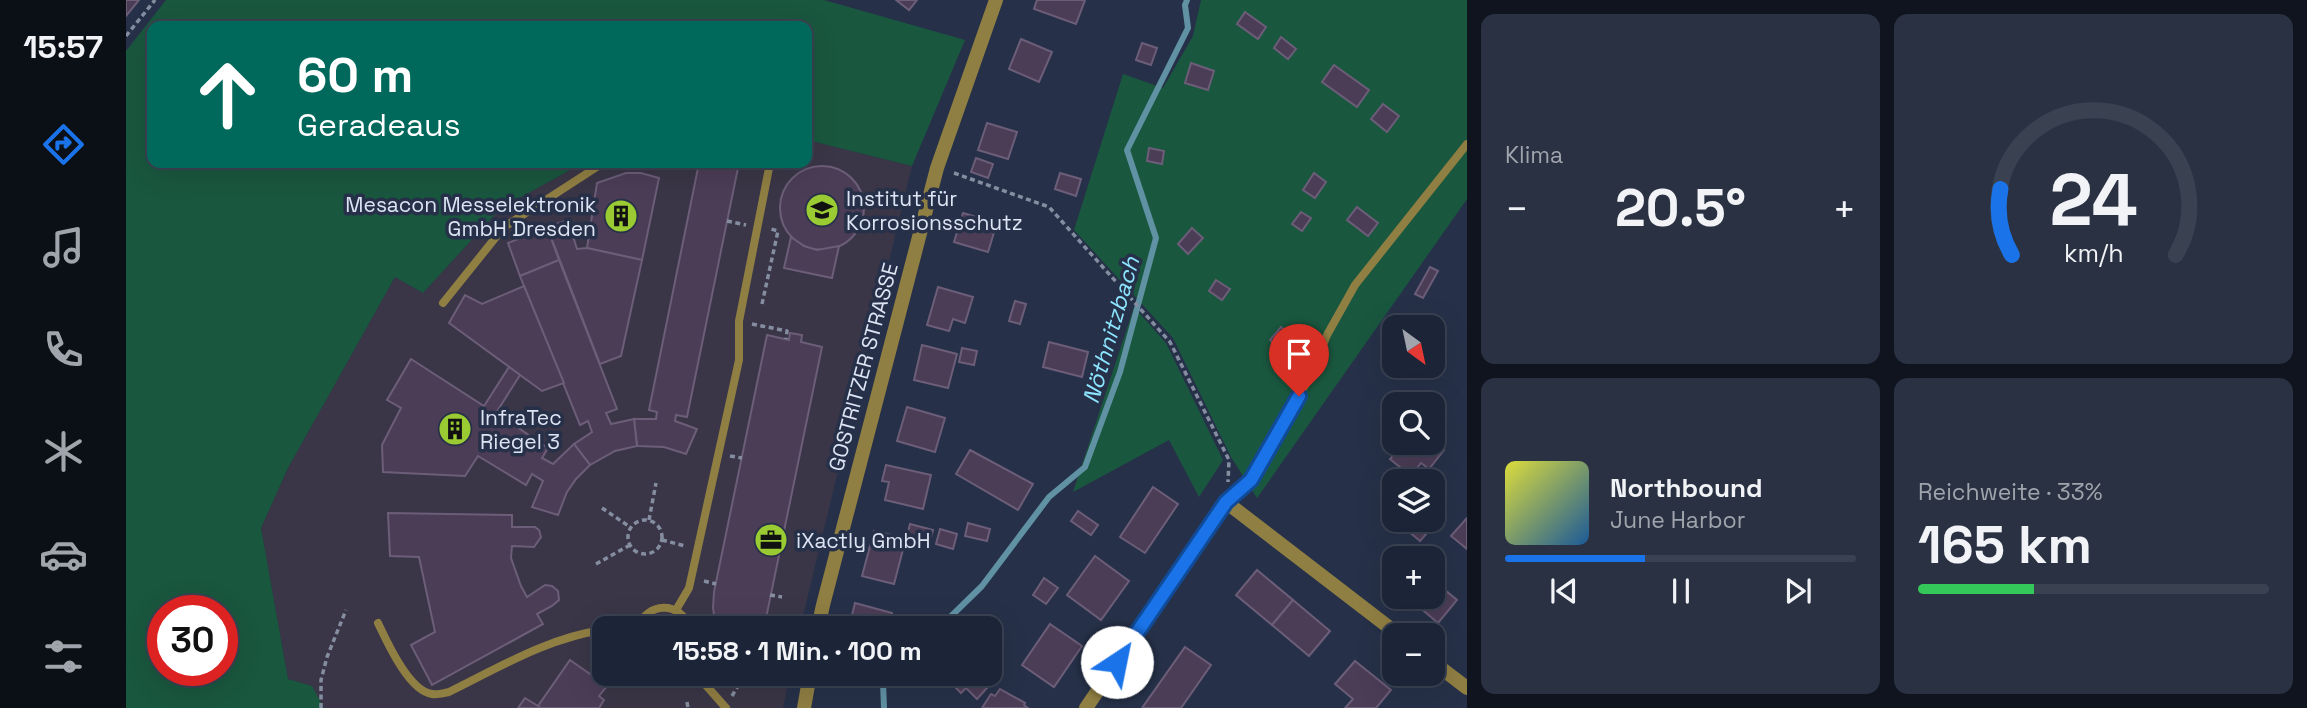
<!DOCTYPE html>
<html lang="de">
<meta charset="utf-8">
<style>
:root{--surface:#1c2537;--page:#293142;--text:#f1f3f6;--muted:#a0a5ad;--line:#3a4252;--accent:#1a73e8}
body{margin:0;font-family:"Space Grotesk",sans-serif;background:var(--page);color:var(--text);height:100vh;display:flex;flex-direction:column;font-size:26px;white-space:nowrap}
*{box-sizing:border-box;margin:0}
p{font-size:23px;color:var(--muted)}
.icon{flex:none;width:38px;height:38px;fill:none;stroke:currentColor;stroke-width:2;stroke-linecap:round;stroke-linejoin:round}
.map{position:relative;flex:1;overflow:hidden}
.details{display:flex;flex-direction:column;gap:14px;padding:14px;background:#0f141e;width:840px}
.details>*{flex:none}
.hud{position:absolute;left:21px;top:21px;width:665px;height:147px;border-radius:14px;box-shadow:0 7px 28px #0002,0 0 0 2px var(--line);background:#00695c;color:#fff;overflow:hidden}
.needle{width:46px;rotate:147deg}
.tools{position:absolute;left:1256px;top:315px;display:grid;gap:14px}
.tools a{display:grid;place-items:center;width:63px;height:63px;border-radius:14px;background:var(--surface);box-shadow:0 7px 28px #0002,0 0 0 2px var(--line);font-size:35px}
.speed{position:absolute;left:21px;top:595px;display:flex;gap:14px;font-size:35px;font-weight:700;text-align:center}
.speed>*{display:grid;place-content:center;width:91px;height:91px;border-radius:50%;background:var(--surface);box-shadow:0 7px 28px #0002,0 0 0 2px var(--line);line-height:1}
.speed .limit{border:10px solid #d22;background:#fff;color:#111}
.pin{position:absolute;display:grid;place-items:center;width:60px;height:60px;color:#fff;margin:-72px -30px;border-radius:50% 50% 50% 0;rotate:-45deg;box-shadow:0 0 7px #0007}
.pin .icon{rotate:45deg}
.me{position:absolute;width:77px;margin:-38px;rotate:34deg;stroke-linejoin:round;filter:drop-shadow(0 0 5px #0008)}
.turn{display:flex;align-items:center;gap:24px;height:147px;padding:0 35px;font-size:32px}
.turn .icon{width:91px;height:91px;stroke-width:2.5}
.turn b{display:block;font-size:49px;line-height:60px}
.big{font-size:52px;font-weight:700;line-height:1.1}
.details .card{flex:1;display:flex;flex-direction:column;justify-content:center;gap:10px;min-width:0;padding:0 24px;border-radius:14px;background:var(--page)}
.details .dial{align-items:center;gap:0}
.dial svg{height:182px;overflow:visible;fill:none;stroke:var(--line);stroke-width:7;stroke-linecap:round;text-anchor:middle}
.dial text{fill:var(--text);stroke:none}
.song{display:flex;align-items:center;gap:21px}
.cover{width:84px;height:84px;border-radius:10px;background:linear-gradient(135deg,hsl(60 70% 55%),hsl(210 70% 35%))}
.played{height:7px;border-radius:4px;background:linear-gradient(90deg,var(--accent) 40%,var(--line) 40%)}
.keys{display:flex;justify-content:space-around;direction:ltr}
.heat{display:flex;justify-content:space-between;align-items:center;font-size:38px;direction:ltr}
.charge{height:10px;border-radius:5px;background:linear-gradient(90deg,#34c759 33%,var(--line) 0)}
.details .tiles{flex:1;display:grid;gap:14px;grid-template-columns:repeat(2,1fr)}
.trip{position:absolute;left:466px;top:616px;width:410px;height:70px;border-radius:14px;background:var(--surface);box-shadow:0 7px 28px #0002,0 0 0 2px var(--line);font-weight:700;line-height:70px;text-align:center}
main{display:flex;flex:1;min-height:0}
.tab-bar{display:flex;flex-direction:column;width:126px;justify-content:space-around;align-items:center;background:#0b0f16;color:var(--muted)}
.tab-bar .icon{width:49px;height:49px}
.tab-bar .current{color:var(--accent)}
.tab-bar b{font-size:32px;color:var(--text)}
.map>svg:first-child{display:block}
</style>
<main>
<nav class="tab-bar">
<b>15:57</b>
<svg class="icon current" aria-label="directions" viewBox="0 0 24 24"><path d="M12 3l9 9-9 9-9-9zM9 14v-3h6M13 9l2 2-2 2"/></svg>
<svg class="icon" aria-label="music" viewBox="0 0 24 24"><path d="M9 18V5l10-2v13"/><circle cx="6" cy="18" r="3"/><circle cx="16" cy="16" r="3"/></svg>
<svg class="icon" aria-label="phone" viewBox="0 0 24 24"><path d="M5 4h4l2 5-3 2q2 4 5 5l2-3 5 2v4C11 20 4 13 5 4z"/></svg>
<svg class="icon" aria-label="climate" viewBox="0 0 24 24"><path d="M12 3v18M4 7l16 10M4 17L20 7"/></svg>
<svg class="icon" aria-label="car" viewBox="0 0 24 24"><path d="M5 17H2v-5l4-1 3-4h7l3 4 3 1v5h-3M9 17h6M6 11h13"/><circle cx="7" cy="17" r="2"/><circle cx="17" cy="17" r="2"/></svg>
<svg class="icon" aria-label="filters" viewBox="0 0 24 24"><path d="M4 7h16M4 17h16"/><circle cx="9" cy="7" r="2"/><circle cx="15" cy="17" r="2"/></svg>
</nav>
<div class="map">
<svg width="1341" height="708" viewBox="0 0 1341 708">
<rect width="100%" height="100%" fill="#263149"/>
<!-- industrial -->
<polygon fill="#3a3647" points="681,140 786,166 674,628 478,628 478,674 664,674 657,708 198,708 186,686 162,679 135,528 162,468 269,277 297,293 375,208 457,163 681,163"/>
<!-- green -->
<g fill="#1a573f" fill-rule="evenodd">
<path d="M 40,0 L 698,0 L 839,40 L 786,166 L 681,140 L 681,26 L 26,26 L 26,163 L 457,163 L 375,208 L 297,293 L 269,277 L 162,468 L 135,528 L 162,679 L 186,686 L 198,708 L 0,708 L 0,51 ZM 37,611 L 96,611 L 96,670 L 37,670 Z"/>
<polygon points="1075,0 1341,0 1341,199 1131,498 1105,457 1047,338 948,230 997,74 1037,88 1067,36"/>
<polygon points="1008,307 1040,343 1097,460 1073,497 1043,440 947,492"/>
</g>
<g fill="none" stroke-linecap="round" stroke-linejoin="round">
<!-- stream -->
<g stroke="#6092a4" stroke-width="6">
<polyline points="813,628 856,586 923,497 959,467 994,372 1030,238 1001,150 1062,28 1059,5 1061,0"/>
<polyline points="758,708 757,682 766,674"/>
</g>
</g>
<!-- building -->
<g fill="#4b3d56" stroke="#6c5d78" stroke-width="2">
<polygon points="0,0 13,0 0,16"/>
<polygon points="770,0 791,0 783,10"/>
<polygon points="911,0 959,0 950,24 908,9"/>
<polygon points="1119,12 1140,27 1132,39 1111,24"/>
<polygon points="1155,37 1170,49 1162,59 1148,48"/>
<polygon points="895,39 926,52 913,82 883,69"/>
<polygon points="1016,43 1031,48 1025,65 1010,60"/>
<polygon points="1065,63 1088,71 1082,90 1059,83"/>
<polygon points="1208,65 1243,90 1231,107 1196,82"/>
<polygon points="1257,104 1273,116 1261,132 1245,119"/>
<polygon points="861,123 891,132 882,159 852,150"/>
<polygon points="1023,148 1038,151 1036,164 1021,161"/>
<polygon points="850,158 867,164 862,178 845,172"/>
<polygon points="573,163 613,163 561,417 550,415 549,421 571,429 560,454 538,447 511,446 508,419 530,419 531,412 523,410"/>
<circle cx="696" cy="208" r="42"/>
<polygon points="500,173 515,173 533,178 516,260 461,248 471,183"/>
<polygon points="934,173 955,179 950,196 929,189"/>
<polygon points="1188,173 1200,182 1189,198 1177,190"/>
<polygon points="1231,207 1252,223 1242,236 1221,220"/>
<polygon points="1175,212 1185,218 1176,231 1166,224"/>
<polygon points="837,213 871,223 862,252 828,242"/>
<polygon points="442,220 451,249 461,248 516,260 495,356 474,364 421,227"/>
<polygon points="421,227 433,260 394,276 382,243"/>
<polygon points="1066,228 1077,238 1062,254 1052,244"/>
<polygon points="665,237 678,246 691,250 713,246 706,278 658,268"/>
<polygon points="433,260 491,409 480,413 485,424 508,419 511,446 489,451 464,465 448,444 466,432 462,421 454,425 394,276"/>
<polygon points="1304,267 1312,271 1297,298 1289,294"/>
<polygon points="1090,280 1104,289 1096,300 1083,291"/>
<polygon points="398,286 438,383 416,391 323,323 339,295 356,304"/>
<polygon points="812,287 847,297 839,323 827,319 823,331 801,325"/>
<polygon points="889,301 900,304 894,324 883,321"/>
<polygon points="1155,327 1167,337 1156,350 1144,340"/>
<polygon points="664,333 676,335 675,342 696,347 638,628 590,628 587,608 588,592 641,335 663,340"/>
<polygon points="923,342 962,352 956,377 917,367"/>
<polygon points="796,345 831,354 822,388 788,380"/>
<polygon points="836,348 851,351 848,365 833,362"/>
<polygon points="285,359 358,406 383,367 394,375 370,413 422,448 416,458 427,464 448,444 464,465 450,479 441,492 432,515 406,507 417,481 406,474 400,485 352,456 339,476 257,472 256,445 275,408 261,400"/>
<polygon points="781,407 819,418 809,452 771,441"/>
<polygon points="1307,441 1318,450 1303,469 1295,463 1285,476 1264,459 1277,443"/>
<polygon points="844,450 907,484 892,510 830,474"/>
<polygon points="760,465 805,475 797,509 759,500 763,482 756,481"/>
<polygon points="1027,487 1052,504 1019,553 994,537"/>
<polygon points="952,511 972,525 965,535 945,521"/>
<polygon points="1307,512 1314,518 1294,541 1269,520 1307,520"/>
<polygon points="262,513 386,515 386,527 409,527 413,530 415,537 408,547 386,546 385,558 395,586 401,597 419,585 426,586 432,591 433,600 426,606 411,614 417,624 306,685 285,645 309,632 293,557 264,556"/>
<polygon points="1341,518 1341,549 1325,536"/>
<polygon points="842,523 864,529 861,541 839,536"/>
<polygon points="784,524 807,530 804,542 781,536"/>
<polygon points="814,529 831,534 827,549 810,544"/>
<polygon points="748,531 780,538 768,584 736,576"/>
<polygon points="969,556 1003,581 975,620 941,595"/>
<polygon points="1131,570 1167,600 1146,625 1110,595"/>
<polygon points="918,578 932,588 920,604 907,595"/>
<polygon points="1307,580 1331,600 1312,623 1285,600 1287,597 1307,597"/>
<polygon points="1167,600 1204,631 1183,656 1146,625"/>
<polygon points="729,603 766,613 762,628 723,627"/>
<polygon points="924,624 956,646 928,687 896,665"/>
<polygon points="1059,647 1085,665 1055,708 1016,708"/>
<polygon points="444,660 481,686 473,696 478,700 473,708 415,708 412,706"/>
<polygon points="1229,661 1265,690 1250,708 1219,708 1227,699 1209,684"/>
<polygon points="822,674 838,674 846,682 851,678 861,688 851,699 840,688 835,693 819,677"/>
<polygon points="874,689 899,703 898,705 902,708 856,708 865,694 869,696"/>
<polygon points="399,698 412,706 415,708 392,708"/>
</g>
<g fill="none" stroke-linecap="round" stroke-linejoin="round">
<!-- path -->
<g stroke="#858ea1" stroke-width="3.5" stroke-dasharray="5 3.5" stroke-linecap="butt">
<polyline points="0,36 29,0"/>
<polyline points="828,173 923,207 1044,342 1103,460 1102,482"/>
<polyline points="601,221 620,225"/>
<polyline points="636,304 652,231 645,229"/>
<polyline points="626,324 661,331 660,339"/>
<polyline points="604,456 616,458"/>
<polyline points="476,508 504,527"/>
<circle cx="519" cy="537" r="17"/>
<polyline points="523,520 530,483"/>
<polyline points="536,540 559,546"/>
<polyline points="470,564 504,545"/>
<polyline points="578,581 590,584"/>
<polyline points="644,595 656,597"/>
<polyline points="606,696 619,674"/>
<polyline points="561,702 562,708"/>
<polyline points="195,708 195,680 201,657 220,610"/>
</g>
<!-- lane -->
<g stroke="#907f43" stroke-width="8">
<polyline points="317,303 378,227 477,163"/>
<polyline points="1100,502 1125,479 1185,375 1201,335 1229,285 1341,144"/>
<polyline points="550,610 563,588 613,360 613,321 644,163"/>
<path d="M 252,623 C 261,642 283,691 306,694 C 311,695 318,693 323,692 C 372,668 423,637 478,630"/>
<path d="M 512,628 C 520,602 555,600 563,628"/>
<polyline points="570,674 600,708"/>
</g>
<!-- street -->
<g stroke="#907f43" stroke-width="14">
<polyline points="692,628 697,605 811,168 870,0"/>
<polyline points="1307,662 1341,688"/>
<polyline points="678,708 684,674"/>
<polyline points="960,708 1100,502 1273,635"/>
</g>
</g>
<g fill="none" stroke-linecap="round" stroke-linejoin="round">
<defs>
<polyline id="route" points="991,662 1100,502 1125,480 1173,396"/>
</defs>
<!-- route casing -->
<use href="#route" stroke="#114b97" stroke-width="18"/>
<!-- route -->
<use href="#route" stroke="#1a73e8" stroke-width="12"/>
</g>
<!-- icons -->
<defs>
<symbol id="school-disc" viewBox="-11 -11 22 22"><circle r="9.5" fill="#9bcb33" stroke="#263149"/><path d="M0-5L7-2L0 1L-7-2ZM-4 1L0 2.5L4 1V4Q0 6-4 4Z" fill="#111"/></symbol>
<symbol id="building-disc" viewBox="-11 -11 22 22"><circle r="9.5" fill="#9bcb33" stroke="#263149"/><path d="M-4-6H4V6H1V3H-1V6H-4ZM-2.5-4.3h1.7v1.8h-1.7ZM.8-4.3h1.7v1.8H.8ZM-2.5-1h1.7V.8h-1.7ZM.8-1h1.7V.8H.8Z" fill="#111"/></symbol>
<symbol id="office-disc" viewBox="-11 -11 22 22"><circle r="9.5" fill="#9bcb33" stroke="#263149"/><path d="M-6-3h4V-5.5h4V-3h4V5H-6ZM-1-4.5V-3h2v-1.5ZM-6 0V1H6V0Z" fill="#111"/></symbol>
</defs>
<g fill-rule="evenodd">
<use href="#school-disc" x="677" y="191" width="38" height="38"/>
<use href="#building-disc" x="476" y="197" width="38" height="38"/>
<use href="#building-disc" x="310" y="410" width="38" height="38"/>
<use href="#office-disc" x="626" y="521" width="38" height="38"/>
</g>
<g text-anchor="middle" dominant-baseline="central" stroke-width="7" stroke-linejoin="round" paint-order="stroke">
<!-- poi labels -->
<g font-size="21" fill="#dde4f4" stroke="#263149" text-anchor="start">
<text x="720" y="198">Institut für<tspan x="720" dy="24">Korrosionsschutz</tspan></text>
<text x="470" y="204" text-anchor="end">Mesacon Messelektronik<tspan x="470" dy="24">GmbH Dresden</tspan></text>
<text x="354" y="417">InfraTec<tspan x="354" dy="24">Riegel 3</tspan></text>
<text x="670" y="540">iXactly GmbH</text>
</g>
<!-- street labels -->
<g font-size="21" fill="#dde4f4" stroke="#263149">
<text transform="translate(737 367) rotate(-75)">GOSTRITZER STRASSE</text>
</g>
<!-- water labels -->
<g font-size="23" font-style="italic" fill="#8de4fe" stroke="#263149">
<text transform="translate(985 330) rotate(-74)">Nöthnitzbach</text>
</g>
</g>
</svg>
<div class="tools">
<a><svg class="needle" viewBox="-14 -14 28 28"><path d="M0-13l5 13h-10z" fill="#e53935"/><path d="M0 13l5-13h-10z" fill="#a0a5ad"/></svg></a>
<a><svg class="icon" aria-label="search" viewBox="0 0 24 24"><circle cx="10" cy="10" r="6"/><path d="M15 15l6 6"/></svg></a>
<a><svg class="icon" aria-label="layers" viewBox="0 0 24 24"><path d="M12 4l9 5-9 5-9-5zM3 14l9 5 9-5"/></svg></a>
<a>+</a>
<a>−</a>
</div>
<div class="speed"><div class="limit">30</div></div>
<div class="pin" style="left:1173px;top:396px;background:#d93025"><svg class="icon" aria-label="arrive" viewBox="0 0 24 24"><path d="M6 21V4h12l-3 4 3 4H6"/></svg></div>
<svg class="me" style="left:991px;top:662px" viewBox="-20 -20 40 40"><circle r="19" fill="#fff"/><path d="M0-13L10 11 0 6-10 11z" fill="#1a73e8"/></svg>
<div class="trip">15:58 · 1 Min. · 100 m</div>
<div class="hud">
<div class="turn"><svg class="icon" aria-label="ahead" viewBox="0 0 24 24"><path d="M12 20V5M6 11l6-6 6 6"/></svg><div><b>60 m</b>Geradeaus</div></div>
</div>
</div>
<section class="details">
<div class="tiles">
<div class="card"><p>Klima</p>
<div class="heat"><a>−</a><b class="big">20.5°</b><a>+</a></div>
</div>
<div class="card dial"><svg viewBox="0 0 100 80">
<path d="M14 69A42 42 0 1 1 86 69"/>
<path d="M14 69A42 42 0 0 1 9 40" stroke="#1a73e8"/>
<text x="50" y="56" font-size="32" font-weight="700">24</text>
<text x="50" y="72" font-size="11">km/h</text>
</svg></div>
<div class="card">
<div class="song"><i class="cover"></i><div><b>Northbound</b><p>June Harbor</p></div></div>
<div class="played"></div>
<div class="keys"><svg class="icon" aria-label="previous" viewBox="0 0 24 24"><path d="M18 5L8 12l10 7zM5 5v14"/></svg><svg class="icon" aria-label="pause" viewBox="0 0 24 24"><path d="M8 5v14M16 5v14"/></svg><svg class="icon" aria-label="next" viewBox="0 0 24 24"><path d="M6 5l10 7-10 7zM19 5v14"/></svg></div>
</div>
<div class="card"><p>Reichweite · 33%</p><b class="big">165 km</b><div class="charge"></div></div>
</div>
</section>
</main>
